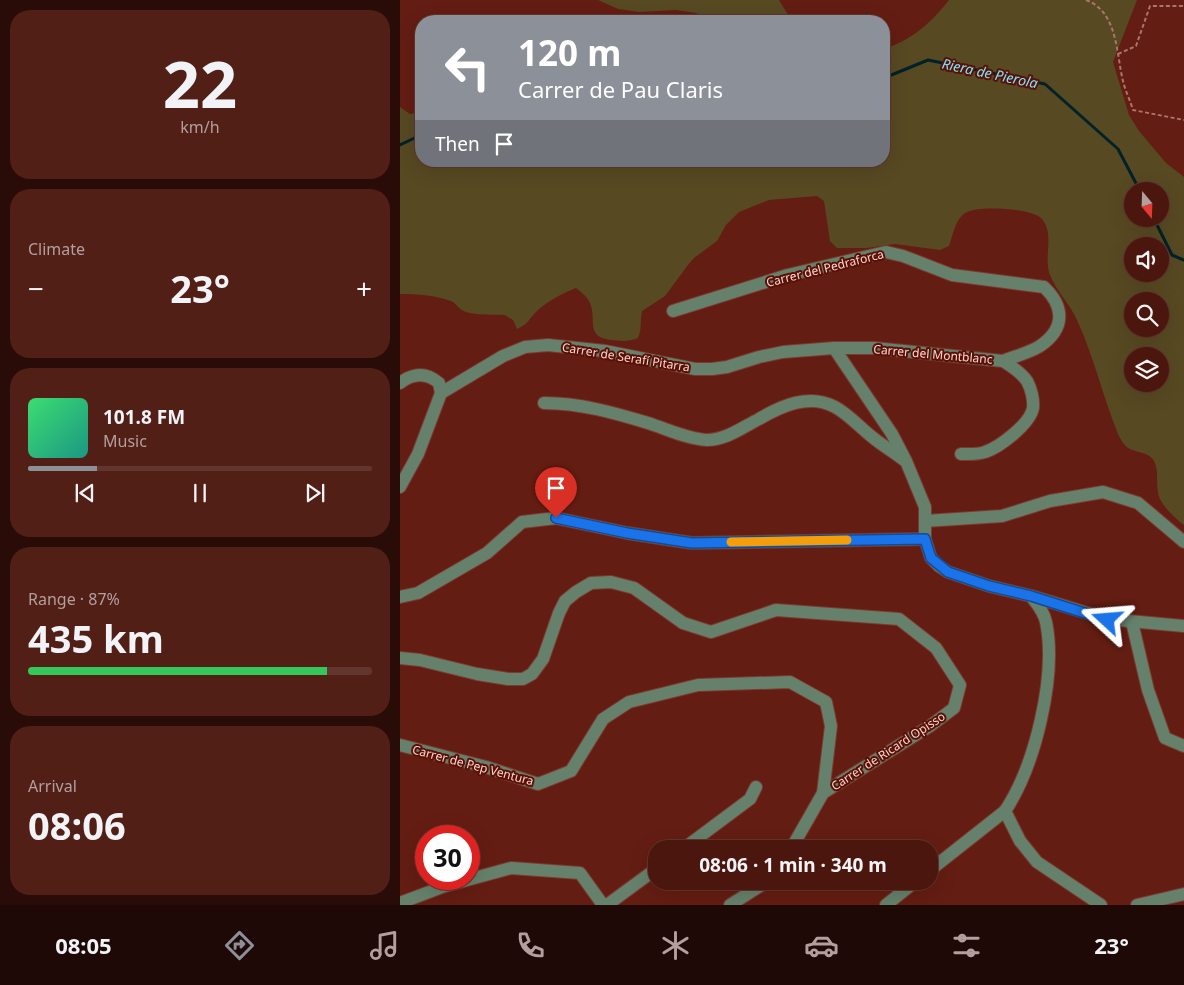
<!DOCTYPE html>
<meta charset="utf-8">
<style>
:root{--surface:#4b160e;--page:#521f17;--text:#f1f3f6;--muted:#b29f9e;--line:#62352e;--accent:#8c9099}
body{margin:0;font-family:"Noto Sans",sans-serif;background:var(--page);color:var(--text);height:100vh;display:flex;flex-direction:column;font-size:19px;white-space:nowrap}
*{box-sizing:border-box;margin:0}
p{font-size:16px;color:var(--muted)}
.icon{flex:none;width:28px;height:28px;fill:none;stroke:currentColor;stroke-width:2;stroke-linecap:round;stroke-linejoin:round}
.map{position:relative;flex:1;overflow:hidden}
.side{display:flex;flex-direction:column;gap:10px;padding:10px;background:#290c08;width:400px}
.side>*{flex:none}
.hud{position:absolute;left:15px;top:15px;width:475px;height:152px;border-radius:20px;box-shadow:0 5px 20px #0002,0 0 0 1px var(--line);background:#8c9099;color:#fff;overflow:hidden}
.needle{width:32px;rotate:161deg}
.fabs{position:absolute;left:724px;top:182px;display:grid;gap:10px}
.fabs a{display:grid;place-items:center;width:45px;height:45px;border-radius:50%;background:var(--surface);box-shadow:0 5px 20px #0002,0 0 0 1px var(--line);font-size:25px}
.speed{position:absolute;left:15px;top:825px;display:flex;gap:10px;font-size:25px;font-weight:700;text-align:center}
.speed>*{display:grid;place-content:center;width:65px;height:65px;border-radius:50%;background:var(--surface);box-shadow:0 5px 20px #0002,0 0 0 1px var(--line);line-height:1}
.speed .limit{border:8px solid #d22;background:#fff;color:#111}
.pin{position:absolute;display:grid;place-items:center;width:42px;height:42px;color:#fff;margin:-51px -21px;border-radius:50% 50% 50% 0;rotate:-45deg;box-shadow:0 0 5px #0007}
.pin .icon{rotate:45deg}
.me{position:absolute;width:55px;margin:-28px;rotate:289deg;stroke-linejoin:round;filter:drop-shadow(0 0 4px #0008)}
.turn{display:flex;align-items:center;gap:18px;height:105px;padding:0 20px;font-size:22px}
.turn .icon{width:65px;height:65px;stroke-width:2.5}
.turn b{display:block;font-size:35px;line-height:42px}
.then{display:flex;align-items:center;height:48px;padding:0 20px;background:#0003;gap:10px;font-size:19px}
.big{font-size:38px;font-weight:700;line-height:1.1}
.side .widget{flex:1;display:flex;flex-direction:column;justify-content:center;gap:8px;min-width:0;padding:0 18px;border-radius:20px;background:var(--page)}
.side .dial{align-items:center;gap:0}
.dial b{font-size:65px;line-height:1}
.song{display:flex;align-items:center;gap:15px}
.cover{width:60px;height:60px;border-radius:8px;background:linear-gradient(135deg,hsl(140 70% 55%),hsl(170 70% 35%))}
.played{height:5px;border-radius:2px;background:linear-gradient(90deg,var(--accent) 20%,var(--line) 20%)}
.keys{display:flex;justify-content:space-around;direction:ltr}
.heat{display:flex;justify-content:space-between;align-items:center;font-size:28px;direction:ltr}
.charge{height:8px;border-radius:4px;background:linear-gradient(90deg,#34c759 87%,var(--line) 0)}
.trip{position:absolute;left:248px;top:840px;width:290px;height:50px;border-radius:20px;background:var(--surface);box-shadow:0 5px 20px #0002,0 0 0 1px var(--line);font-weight:700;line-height:50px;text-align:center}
.menu{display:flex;height:80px;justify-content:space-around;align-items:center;background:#1e0906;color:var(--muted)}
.menu .icon{width:35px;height:35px}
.menu .selected{color:var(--accent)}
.menu b{font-size:22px;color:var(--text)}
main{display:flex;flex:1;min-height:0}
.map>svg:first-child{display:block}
</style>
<main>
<section class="side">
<div class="widget dial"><b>22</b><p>km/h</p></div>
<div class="widget"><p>Climate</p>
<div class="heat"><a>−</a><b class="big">23°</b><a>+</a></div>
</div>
<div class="widget">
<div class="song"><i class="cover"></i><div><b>101.8 FM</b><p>Music</p></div></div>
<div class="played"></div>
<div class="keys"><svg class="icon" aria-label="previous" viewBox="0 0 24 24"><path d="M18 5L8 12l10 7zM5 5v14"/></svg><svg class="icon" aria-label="pause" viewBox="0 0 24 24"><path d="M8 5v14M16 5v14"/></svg><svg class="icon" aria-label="next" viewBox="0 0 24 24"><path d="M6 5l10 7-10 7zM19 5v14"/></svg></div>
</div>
<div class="widget"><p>Range · 87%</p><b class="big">435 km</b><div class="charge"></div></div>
<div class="widget"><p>Arrival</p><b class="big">08:06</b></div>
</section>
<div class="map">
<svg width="784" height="905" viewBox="0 0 784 905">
<rect width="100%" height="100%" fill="#641d12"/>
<!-- green -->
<g fill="#574922" fill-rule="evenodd">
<polygon points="198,0 379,0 392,21 318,21 296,13 276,10 239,12 218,9"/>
<path d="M 549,0 L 737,0 L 713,62 L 729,115 L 739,131 L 766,163 L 784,177 L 784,525 C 775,518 759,504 758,492 C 756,481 759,471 754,461 C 749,452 738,453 730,449 C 724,446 721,440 718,434 C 703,397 694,357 677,320 C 670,304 656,291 650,275 C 643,257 655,235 642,219 C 633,208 577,205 565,213 C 555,220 553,235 549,246 L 540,250 L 495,244 L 467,248 L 437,248 L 430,241 L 424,201 L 417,196 L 369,200 L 339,212 L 326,225 L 317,241 L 294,258 L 288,265 L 265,296 L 242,311 C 240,321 242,329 238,338 C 228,342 221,341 210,340 C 185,336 197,320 190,303 C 187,296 181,292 176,288 C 163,293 148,301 138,310 C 129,318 129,324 117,329 L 113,320 L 105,315 C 92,314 79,316 66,312 C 59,310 56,303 51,301 C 35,295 16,294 0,294 L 0,107 L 10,114 L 21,112 L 21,161 L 484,161 L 484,49 C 512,40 531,23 549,0 ZM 732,191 L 760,191 L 760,219 L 732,219 ZM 732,246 L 760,246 L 760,274 L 732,274 ZM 732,301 L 760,301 L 760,329 L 732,329 ZM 732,356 L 760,356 L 760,384 L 732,384 Z"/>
</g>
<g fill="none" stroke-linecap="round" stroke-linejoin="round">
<!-- stream -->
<g stroke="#012228" stroke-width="3">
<polyline points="484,78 528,60 645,84 718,149 740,191"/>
<polyline points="0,145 21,135"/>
<polyline points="754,219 772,255 784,260"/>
</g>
<defs>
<g id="minor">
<path d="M 273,311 L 388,275 L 486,252 L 503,256 L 552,275 L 644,287 C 665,307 665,329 640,346 C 629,353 615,356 603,361"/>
<polyline points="434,348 492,434 506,461 525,507 525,539 531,558 539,566 548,572 589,586 631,596 707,619 784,626"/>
<path d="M 0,383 C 13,373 26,372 39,383 L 41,393"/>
<path d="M 144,403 C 180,403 215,413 248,423 C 267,429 287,439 307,440 C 326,440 343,427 359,419 C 381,406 409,393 435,407 C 450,415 462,430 476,440 C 485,447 495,453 504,460"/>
<path d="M 0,487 L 18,454 L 41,393 L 103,356 L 125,347 L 148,345 L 205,351 L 295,369 L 312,369 L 327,367 L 359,357 L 383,352 L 434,348 L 474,348 L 603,361 C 611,366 621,372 627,381 C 631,388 634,400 633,408 C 630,424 600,447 585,452 C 577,455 569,454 561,454"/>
<polyline points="525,521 602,516 650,501 703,492 738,503 784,542"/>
<path d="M 631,596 C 637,604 644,612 646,622 C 657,676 635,766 605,811 L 620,841 L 637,862 L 701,905"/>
<polyline points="0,597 18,593 87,553 122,522 156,518 227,533 292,543 525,539"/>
<polyline points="732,622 748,690 765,738 784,746"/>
<polyline points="0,658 20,660 77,674 108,679 123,679 132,674 143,659 159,613 165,601 176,592 191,583 211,582 234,588 283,623 311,632 376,610 499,619 536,648 560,685 554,708 530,726 423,793"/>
<polyline points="0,745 86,767 138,784 171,771 203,719 229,702 298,685 390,682 426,702 431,726 423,793 391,849"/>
<polyline points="283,849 350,799 356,787"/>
<polyline points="529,871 605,811"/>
<polyline points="0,903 45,886 111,868 180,873 203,905"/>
<polyline points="207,905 256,869"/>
<polyline points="330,905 368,881"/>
<polyline points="486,905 516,881"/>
<polyline points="737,905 784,894"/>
</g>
</defs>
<!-- minor casing -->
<use href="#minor" stroke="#7c3a30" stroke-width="14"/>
<!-- path -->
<g stroke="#ab756c" stroke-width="2" stroke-dasharray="4 2.5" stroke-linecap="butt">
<path d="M 686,0 C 718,12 716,53 723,81 C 725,90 730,100 733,110 L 784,120"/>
<polyline points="718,54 736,46 750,6 784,6"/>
</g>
<!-- minor -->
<use href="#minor" stroke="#65816b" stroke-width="12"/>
</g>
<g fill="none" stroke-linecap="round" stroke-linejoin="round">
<defs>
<polyline id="route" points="156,518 227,533 292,543 525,539 531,558 548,572 589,586 631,596 707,620"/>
</defs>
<!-- route casing -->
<use href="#route" stroke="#114b97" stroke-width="12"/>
<!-- route -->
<use href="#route" stroke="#1a73e8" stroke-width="9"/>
<!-- slow -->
<polyline stroke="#f59e0b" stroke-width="9" points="331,542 447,540"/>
</g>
<g text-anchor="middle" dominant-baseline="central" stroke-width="4" stroke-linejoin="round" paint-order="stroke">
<!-- street labels -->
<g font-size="12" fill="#fad5ce" stroke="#581007">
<text transform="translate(425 268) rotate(-14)">Carrer del Pedraforca</text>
<text transform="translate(533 354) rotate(5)">Carrer del Montblanc</text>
<text transform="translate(226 357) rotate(9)">Carrer de Serafí Pitarra</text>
<text transform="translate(488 751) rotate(-33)">Carrer de Ricard Opisso</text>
<text transform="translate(73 765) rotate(15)">Carrer de Pep Ventura</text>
</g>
<!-- water labels -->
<g font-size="14" font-style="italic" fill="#7be5f9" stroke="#581007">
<text transform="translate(590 73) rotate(12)">Riera de Pierola</text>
</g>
</g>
</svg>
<div class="fabs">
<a><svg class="needle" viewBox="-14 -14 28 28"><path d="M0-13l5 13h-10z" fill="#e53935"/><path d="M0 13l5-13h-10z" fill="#b29f9e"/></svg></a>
<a><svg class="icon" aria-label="sound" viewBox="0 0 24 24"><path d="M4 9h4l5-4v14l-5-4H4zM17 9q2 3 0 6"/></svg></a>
<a><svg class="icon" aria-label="search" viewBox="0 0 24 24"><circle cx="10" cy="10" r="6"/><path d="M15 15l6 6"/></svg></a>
<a><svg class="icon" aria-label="layers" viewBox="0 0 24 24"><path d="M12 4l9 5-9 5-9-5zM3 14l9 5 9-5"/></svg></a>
</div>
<div class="speed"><div class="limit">30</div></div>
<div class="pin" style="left:156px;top:518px;background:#d93025"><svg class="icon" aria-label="arrive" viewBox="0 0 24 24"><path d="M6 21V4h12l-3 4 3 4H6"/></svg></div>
<svg class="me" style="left:707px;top:620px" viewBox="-20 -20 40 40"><path d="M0-17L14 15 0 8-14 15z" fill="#1a73e8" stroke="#fff" stroke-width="4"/></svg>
<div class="trip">08:06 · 1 min · 340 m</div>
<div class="hud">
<div class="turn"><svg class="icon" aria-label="left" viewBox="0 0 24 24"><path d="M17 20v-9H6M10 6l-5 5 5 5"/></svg><div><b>120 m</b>Carrer de Pau Claris</div></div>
<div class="then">Then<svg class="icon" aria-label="arrive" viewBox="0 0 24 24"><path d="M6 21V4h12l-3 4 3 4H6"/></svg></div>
</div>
</div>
</main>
<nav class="menu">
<b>08:05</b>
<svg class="icon selected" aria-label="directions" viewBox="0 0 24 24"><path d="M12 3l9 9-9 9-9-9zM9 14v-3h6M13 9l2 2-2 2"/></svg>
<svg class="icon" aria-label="music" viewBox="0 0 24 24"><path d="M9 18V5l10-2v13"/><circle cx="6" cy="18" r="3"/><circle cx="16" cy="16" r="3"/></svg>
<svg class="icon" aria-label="phone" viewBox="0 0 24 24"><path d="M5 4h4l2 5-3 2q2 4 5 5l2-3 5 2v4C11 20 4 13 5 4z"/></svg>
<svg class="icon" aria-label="climate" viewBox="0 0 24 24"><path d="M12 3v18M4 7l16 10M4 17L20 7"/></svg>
<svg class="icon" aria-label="car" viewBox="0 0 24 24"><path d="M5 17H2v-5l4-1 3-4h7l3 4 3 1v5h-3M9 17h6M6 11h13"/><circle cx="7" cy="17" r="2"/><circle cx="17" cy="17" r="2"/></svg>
<svg class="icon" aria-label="filters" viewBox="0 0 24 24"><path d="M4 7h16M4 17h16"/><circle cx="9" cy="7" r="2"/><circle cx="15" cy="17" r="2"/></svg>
<b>23°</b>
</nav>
